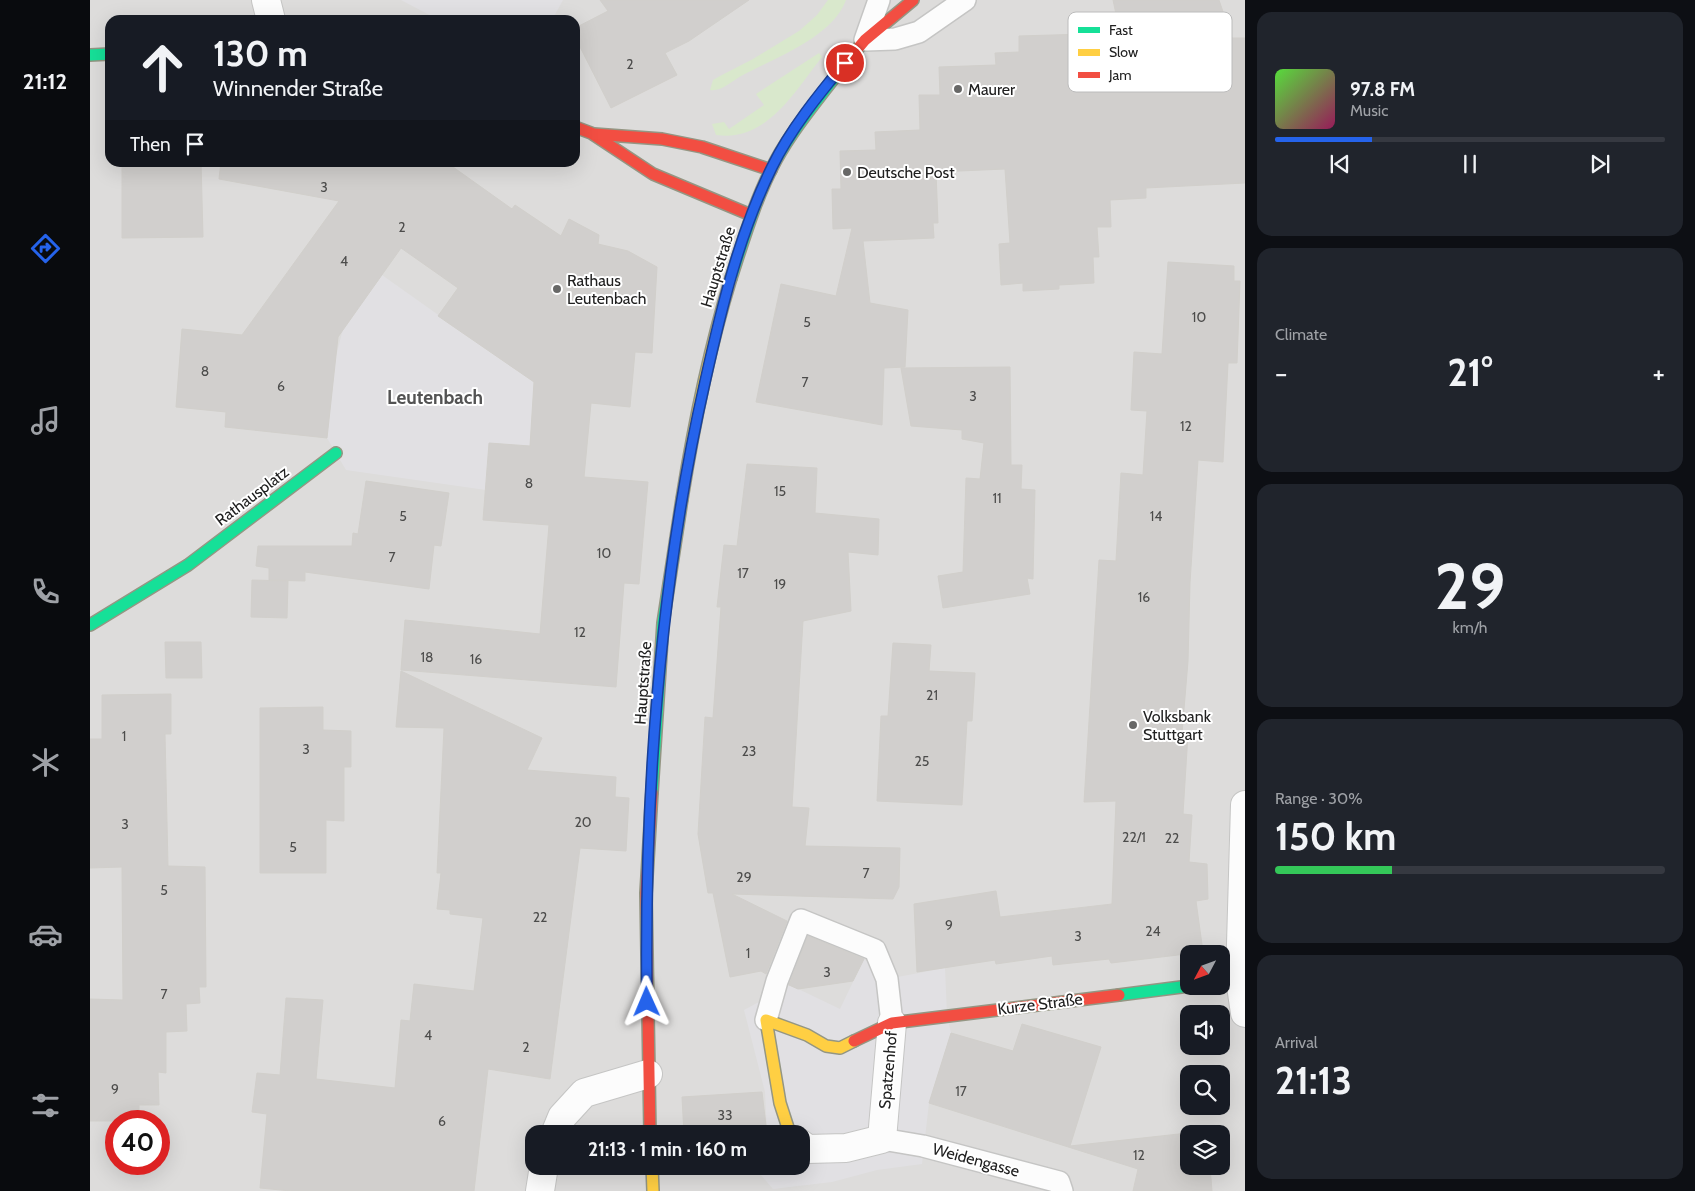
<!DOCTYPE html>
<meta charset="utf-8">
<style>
:root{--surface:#171b24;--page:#20242c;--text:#f1f3f6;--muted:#9ea1a6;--line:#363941;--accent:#2563eb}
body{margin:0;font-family:Cabin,sans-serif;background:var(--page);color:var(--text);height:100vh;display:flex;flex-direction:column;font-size:19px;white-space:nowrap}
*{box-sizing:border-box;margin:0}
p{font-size:16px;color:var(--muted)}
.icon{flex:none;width:28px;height:28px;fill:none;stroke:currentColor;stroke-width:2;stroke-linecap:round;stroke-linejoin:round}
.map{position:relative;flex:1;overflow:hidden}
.side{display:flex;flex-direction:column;gap:12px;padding:12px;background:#0d0f14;width:450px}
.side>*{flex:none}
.banner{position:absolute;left:15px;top:15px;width:475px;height:152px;border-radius:15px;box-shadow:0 5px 20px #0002;background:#171b24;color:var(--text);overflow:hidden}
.needle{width:32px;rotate:229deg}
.tools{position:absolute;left:1090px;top:945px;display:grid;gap:10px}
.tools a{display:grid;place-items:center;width:50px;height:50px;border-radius:10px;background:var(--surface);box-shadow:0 5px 20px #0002;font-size:25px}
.speed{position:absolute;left:15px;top:1110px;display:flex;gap:10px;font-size:25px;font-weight:700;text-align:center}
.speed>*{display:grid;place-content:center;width:65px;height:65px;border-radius:50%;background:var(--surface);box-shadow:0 5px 20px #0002;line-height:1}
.speed .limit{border:8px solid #d22;background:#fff;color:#111}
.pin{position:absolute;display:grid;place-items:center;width:42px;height:42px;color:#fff;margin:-21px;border:2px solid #fff;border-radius:50%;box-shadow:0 1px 5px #0007}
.me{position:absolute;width:55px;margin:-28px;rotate:359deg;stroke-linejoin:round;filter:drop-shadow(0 0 4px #0008)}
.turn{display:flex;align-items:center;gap:18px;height:105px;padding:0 25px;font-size:22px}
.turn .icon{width:65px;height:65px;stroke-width:2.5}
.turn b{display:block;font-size:35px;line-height:42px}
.then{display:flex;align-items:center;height:48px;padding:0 25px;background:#0003;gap:10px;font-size:19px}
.big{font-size:38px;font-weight:800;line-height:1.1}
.side .widget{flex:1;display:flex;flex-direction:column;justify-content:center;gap:8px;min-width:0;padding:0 18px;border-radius:15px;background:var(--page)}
.side .dial{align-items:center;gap:0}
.dial b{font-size:65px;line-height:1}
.song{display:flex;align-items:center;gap:15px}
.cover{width:60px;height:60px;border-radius:8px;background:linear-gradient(135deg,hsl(110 70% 55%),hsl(330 70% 35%))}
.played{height:5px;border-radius:2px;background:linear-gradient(90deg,var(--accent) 25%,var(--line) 25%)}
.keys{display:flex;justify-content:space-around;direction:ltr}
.heat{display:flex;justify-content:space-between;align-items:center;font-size:28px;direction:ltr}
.charge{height:8px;border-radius:4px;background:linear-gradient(90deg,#34c759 30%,var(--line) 0)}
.trip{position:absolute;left:435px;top:1125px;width:285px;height:50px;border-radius:15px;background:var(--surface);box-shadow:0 5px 20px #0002;font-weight:800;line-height:50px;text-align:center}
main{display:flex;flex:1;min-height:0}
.menu{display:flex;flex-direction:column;width:90px;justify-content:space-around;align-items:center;background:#090b0e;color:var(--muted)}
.menu .icon{width:35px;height:35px}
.menu .active{color:var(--accent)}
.menu b{font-size:22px;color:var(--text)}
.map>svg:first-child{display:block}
</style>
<main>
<nav class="menu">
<b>21:12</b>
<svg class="icon active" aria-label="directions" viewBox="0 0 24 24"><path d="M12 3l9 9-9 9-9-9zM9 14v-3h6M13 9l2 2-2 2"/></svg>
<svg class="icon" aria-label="music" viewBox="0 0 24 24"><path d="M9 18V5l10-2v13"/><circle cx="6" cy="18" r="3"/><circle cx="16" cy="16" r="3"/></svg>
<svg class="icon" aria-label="phone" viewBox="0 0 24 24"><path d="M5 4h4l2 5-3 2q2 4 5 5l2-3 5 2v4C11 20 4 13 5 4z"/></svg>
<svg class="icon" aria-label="climate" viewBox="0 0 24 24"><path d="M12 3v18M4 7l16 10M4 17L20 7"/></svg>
<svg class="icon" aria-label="car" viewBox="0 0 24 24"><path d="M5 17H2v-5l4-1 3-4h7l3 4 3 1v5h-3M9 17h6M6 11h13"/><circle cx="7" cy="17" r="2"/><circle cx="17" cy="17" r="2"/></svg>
<svg class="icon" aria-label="filters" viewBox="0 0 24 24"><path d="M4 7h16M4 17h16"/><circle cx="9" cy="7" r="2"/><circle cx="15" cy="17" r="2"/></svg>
</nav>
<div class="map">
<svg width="1155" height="1191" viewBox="0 0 1155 1191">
<rect width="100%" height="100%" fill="#eeedea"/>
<!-- residential -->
<path fill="#dddcdb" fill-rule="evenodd" d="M 0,0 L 1155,0 L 1155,1191 L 0,1191 ZM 20,20 L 485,20 L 485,162 L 20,162 ZM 1099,954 L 1131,954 L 1131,986 L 1099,986 ZM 1099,1014 L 1131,1014 L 1131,1046 L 1099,1046 ZM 1099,1074 L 1131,1074 L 1131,1106 L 1099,1106 ZM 26,1121 L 69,1121 L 69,1164 L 26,1164 ZM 444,1134 L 711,1134 L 711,1166 L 444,1166 ZM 1099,1134 L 1131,1134 L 1131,1166 L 1099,1166 Z"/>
<!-- grass -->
<g fill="#d9e8cc">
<path d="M 738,0 L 756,0 C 742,38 684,58 651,76 C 642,81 631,92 620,90 L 623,80 L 630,76 L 663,59 L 709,31 L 727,15 Z"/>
<path d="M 729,53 L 732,57 C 705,91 676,143 626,135 L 622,124 L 634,122 L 639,129 L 674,105 L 666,94 Z"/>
</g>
<!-- plaza -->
<g fill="#e1e0e3">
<polygon points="311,0 473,0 462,20 349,20"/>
<polygon points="292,275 423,368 445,370 440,446 399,443 396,490 256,470 237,438 245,360 253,329"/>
<polygon points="774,959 797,979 855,968 857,1015 861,1033 839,1103 832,1164 787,1170 742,1182 683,1189 670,1174 673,1166 711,1166 711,1134 677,1134 675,1092 654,1010 700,985 750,1009"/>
</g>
<!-- building -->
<g fill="#d1cfcd" stroke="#d1cfcb">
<polygon points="510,0 659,0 599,41 575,53 587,75 521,108 485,37 485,28 518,11"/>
<polygon points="1023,0 1129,0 1142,38 1155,38 1155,183 1056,188 1056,198 1020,200 1021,227 1007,227 1009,257 1003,257 1004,283 969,285 969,289 933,291 933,283 911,285 909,244 920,243 915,169 846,172 848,223 843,223 844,238 773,241 780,303 818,310 815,367 794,368 792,425 666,402 691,284 746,296 762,228 743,229 742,189 751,189 750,151 786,150 785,132 830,130 829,95 850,95 849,67 906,65 905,53 929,52 929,36 1030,33"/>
<polygon points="32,162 111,162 113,237 32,238"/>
<polygon points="131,162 356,162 422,209 425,205 471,236 479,219 509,235 508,244 538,251 567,267 562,353 545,352 540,407 501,403 494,477 558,482 549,584 534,583 526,687 311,670 315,620 450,634 459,525 393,520 399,443 440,446 444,382 348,316 368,288 311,248 248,337 237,438 135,427 136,412 86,407 92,329 152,335 249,201 129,179"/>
<polygon points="1078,262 1144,266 1144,281 1150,281 1147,363 1138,363 1133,462 1108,460 1100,583 1098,661 1092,733 1098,734 1093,814 1102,815 1099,862 1117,864 1118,899 1106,901 1113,952 1021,963 1019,959 963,965 962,956 906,964 905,960 827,972 824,904 906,891 910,917 1022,904 1026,801 994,802 1009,560 1026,561 1031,473 1053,475 1057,411 1041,410 1044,352 1072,354"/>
<polygon points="920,367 921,465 932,465 931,489 945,490 943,579 937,578 940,594 853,608 848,576 873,572 876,478 890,479 894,443 872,439 872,430 821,426 811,368"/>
<polygon points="657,464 727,468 725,513 789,519 788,555 758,552 761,611 713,621 702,807 719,808 715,846 810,848 809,887 803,899 642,894 697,921 676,974 671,971 640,977 623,893 618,893 608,834 615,717 623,718 631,607 627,607 634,545 647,546"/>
<polygon points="276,481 359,493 351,546 344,545 339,589 215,572 215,581 179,580 179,568 166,566 168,546 262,546 263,533 268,534"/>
<polygon points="162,580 198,581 197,618 161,617"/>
<polygon points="75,642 111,642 112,678 76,678"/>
<polygon points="803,643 841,645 839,671 885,673 882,721 877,721 872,805 787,801 791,716 798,716"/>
<polygon points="311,671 452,738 437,770 526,777 525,797 539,798 536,851 490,848 460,1079 398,1069 384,1191 201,1191 170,1188 177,1114 162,1112 167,1073 190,1075 196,998 233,1000 226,1079 305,1088 311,1020 320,1021 324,984 384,991 393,918 360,914 360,910 347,909 351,873 347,873 354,728 306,727"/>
<polygon points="81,694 81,734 75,734 78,866 115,867 116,987 109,987 110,1003 96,1004 97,1031 76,1032 76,1073 68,1072 69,1105 49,1105 49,1121 0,1121 0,999 33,1000 32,867 0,868 0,739 12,739 12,695"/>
<polygon points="233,707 233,730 261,731 261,767 254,767 254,821 236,820 236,873 170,873 170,708"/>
<polygon points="718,936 774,959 763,981 708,989 699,985"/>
<polygon points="932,1024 1011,1047 980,1146 1116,1131 1116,1134 1099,1134 1099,1166 1120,1166 1122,1191 1043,1191 1048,1169 839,1103 861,1033 923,1051"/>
<polygon points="672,1092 677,1134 594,1134 592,1097"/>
</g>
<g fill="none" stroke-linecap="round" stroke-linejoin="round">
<defs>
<g id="lane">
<polyline points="789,0 775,40 805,39 829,32 875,0"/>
<polyline points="676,1020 687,981 711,920 785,950 797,979 802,1023"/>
<polyline points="792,1139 833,1146 969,1182 972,1191"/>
</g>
<g id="street">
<polyline points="176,0 181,20"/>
<polyline points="1155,805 1150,979 1155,1013"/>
<polyline points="465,1134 472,1117 494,1093 558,1074"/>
<polyline points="711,1144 717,1149 756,1148 792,1139 802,1023"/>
<polyline points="450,1191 454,1166"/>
</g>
<g id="fast">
<polyline points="0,55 20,54"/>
<path d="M 641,278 C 654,238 666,197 686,160 C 704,127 730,97 753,66"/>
<polyline points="0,625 98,565 246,453"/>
<polyline points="562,792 573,623 592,499"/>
<polyline points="1029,995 1099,986"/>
</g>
<g id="slow">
<path d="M 592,499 C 604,424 619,350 641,278"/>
<polyline points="700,1134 690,1103 676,1020 717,1035 736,1046 750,1048 764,1041"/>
<polyline points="562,1166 563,1191"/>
</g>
<g id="jam">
<polyline points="753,66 775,40 823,0"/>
<polyline points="485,127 501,133 563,174 661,215"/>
<polyline points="504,134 572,139 612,147 681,170"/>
<polyline points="764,1041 802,1023 1029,995"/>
<polyline points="560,1134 556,893 562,792"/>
</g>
</defs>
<!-- lane casing -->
<use href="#lane" stroke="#c5c5c4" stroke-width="24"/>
<!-- street casing -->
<use href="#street" stroke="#c5c5c4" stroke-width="30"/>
<!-- fast casing -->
<use href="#fast" stroke="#949683" stroke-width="14"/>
<!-- slow casing -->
<use href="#slow" stroke="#949683" stroke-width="14"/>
<!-- jam casing -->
<use href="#jam" stroke="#949683" stroke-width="14"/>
<!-- lane -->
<use href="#lane" stroke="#fcfcfc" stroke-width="21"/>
<!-- street -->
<use href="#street" stroke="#fcfcfc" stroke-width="28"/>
<!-- fast -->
<use href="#fast" stroke="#16e098" stroke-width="11"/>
<!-- slow -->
<use href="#slow" stroke="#ffcf43" stroke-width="11"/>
<!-- jam -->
<use href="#jam" stroke="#f24e42" stroke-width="11"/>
</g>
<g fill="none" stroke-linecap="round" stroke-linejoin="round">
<defs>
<path id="route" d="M 557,1002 C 554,794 569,585 615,382 C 631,310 649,234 682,167 C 700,130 729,94 755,63"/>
</defs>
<!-- route casing -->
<use href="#route" stroke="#184099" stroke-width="12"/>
<!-- route -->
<use href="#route" stroke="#2563eb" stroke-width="9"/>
</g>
<!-- markers -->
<g fill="#686867" stroke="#fff" stroke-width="2">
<circle cx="868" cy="89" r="5"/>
<circle cx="757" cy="172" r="5"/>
<circle cx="467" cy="289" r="5"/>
<circle cx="1043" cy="725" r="5"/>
</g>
<g text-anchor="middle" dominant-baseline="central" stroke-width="4" stroke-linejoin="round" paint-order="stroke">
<!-- number labels -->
<g font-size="14" fill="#4c4c4b">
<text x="540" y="64">2</text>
<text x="234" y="187">3</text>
<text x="312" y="227">2</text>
<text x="254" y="261">4</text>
<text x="1109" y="317">10</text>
<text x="717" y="322">5</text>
<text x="115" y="371">8</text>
<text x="715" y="382">7</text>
<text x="191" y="386">6</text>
<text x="883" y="396">3</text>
<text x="1096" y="426">12</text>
<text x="439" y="483">8</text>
<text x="690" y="491">15</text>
<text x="907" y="498">11</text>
<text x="313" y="516">5</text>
<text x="1066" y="516">14</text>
<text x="514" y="553">10</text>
<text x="302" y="557">7</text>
<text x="653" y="573">17</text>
<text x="690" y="584">19</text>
<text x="1054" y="597">16</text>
<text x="490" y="632">12</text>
<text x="337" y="657">18</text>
<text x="386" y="659">16</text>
<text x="842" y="695">21</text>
<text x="34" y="736">1</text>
<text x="216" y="749">3</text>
<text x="659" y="751">23</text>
<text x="832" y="761">25</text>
<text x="493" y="822">20</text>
<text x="35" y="824">3</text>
<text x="1044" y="837">22/1</text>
<text x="1082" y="838">22</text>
<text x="203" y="847">5</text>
<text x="776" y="873">7</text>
<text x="654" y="877">29</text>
<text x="74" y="890">5</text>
<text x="450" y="917">22</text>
<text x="859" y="925">9</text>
<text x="1063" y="931">24</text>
<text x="988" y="936">3</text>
<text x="658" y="953">1</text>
<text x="737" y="972">3</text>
<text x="74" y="994">7</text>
<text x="338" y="1035">4</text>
<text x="436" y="1047">2</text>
<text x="25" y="1089">9</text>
<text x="871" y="1091">17</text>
<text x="635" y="1115">33</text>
<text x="352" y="1121">6</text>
<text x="1049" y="1155">12</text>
</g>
<!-- poi labels -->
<g font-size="16" fill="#202020" stroke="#fff" text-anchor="start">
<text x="878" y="89">Maurer</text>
<text x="767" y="172">Deutsche Post</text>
<text x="477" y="280">Rathaus<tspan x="477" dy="18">Leutenbach</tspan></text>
<text x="1053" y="716">Volksbank<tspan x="1053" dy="18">Stuttgart</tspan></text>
</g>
<!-- street labels -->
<g font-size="16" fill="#202020" stroke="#fff">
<text transform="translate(628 267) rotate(-73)">Hauptstraße</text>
<text transform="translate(162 496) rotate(-37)">Rathausplatz</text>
<text transform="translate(553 683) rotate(-86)">Hauptstraße</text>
<text transform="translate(950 1004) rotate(-7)">Kurze Straße</text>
<text transform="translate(798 1070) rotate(-85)">Spatzenhof</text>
<text transform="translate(886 1160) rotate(15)">Weidengasse</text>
</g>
<!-- quarter labels -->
<g font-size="19" font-weight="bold" fill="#535353" stroke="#fff">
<text x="345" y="397">Leutenbach</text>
</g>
</g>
<!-- legend -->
<rect x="978" y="12" width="164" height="80" rx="8" fill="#fff" stroke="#bcbcbc" stroke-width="1"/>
<rect x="988" y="27" width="22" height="6" fill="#16e098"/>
<rect x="988" y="49" width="22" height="7" fill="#ffcf43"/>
<rect x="988" y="72" width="22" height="6" fill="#f24e42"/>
<g font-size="14" fill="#202020">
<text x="1019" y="35">Fast</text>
<text x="1019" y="57">Slow</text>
<text x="1019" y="80">Jam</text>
</g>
</svg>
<div class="tools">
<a><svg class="needle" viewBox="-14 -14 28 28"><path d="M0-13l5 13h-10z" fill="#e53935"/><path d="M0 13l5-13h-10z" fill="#9ea1a6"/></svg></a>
<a><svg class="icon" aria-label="sound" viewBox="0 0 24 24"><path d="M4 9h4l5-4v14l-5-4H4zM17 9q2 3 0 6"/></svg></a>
<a><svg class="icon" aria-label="search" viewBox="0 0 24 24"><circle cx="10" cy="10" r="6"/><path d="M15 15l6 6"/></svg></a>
<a><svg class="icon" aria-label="layers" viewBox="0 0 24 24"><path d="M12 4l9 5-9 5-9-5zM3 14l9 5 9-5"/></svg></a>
</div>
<div class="speed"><div class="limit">40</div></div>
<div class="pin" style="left:755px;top:63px;background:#d93025"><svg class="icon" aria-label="arrive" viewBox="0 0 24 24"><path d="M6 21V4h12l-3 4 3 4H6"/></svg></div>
<svg class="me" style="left:557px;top:1002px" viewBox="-20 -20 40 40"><path d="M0-17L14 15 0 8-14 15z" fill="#2563eb" stroke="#fff" stroke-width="4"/></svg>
<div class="trip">21:13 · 1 min · 160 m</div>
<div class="banner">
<div class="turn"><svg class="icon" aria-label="ahead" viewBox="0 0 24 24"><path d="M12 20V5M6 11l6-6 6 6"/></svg><div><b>130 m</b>Winnender Straße</div></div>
<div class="then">Then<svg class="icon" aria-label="arrive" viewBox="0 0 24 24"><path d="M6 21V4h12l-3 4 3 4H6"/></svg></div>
</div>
</div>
<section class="side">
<div class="widget">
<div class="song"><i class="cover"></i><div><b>97.8 FM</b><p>Music</p></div></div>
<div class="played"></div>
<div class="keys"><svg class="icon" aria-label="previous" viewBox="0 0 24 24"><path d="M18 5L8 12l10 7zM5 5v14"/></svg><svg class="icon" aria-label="pause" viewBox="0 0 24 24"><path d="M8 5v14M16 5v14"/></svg><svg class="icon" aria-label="next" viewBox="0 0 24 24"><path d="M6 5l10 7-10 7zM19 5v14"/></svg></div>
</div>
<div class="widget"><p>Climate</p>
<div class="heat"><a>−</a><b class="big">21°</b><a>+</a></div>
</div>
<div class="widget dial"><b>29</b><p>km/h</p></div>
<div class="widget"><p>Range · 30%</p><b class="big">150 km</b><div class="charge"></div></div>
<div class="widget"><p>Arrival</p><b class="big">21:13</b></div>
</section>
</main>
